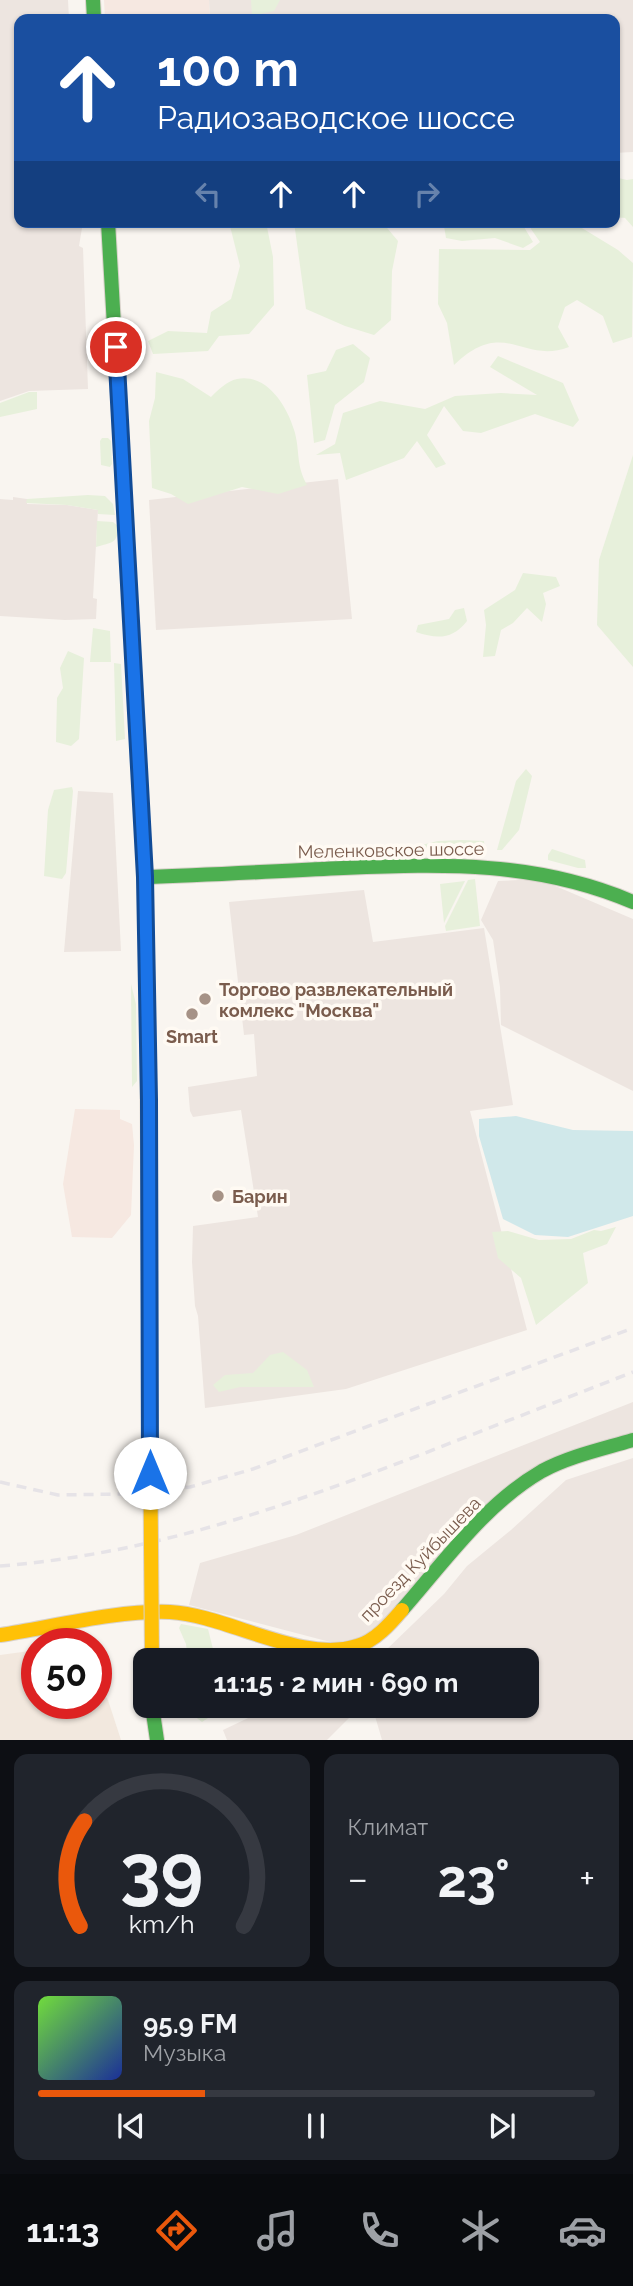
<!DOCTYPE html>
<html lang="ru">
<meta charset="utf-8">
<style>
:root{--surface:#171b24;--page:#20242c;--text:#f1f3f6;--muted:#9ea1a6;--line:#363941;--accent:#ea580c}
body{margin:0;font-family:Raleway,sans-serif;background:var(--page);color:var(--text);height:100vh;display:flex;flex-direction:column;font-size:26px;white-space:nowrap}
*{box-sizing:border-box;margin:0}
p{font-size:23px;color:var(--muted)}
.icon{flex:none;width:38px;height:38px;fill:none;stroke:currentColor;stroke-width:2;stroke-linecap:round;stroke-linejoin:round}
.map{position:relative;height:1740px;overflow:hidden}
.panel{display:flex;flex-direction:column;gap:14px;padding:14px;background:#0d0f14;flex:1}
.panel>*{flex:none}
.top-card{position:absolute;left:14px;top:14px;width:606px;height:214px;border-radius:14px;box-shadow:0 2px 5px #0004;background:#1a4fa0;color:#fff;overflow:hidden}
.speed{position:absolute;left:21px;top:1628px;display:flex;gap:14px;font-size:35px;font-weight:700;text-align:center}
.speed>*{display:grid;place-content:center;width:91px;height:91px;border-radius:50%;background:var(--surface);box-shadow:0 2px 5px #0004;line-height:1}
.speed .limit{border:10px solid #d22;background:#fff;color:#111}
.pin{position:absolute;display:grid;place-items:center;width:60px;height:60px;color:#fff;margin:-30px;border:4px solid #fff;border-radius:50%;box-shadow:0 2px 7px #0007}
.me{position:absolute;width:77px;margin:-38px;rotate:0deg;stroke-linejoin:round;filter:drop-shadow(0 0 5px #0008)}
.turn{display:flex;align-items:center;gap:24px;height:147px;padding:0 28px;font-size:32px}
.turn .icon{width:91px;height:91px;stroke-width:2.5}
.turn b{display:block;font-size:49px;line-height:60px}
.lanes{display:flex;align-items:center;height:66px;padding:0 28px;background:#0003;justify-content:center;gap:35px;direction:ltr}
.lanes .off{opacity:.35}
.big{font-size:52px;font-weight:700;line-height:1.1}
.panel .card{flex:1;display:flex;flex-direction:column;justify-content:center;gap:10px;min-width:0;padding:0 24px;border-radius:14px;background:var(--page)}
.panel .dial{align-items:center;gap:0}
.dial svg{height:182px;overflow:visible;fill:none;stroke:var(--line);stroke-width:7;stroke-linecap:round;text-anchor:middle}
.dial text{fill:var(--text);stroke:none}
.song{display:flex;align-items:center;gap:21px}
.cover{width:84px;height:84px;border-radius:10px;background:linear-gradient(135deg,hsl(100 70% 55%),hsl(230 70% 35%))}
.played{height:7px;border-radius:4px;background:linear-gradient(90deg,var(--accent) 30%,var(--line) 30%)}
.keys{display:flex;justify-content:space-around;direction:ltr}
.heat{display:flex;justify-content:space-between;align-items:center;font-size:38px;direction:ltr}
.panel .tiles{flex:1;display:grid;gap:14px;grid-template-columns:1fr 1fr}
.card:last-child{grid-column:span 2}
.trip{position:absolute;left:133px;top:1648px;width:406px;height:70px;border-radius:14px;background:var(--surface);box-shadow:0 2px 5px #0004;font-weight:700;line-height:70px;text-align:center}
.tab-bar{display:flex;height:112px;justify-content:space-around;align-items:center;background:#090b0e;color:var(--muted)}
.tab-bar .icon{width:49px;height:49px}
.tab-bar .current{color:var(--accent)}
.tab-bar b{font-size:32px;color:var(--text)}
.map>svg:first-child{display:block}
</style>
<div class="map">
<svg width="633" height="1740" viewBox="0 0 633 1740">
<rect width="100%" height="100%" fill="#f9f5f0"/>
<!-- residential -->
<polygon fill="#f2e8de" points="37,1650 37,1703 96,1703 96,1680 108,1700 121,1740 0,1740 0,1655"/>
<!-- commercial -->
<g fill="#f6e8e1">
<polygon points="104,0 209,0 210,19 105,19"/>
<polygon points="75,1109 120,1110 120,1119 132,1124 134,1145 131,1215 112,1238 72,1237 63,1184"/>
</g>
<!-- industrial -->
<g fill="#ede5e0">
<polygon points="0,0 68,0 69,19 19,19 19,222 83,222 79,246 83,248 88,389 29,391 0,401"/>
<polygon points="209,0 633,0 633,152 614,153 614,19 210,19"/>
<polygon points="338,479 352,619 156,630 149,500"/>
<polygon points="13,497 27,499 27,504 67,505 98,510 93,598 97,599 96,619 65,620 0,616 0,499 13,500"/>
<polygon points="78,791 113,793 121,951 64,952"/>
<polygon points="539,879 633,919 633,1091 501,1025 500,987 493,940 481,920 498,881"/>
<polygon points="364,890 373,942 484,928 513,1105 470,1111 527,1330 346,1389 205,1408 198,1316 195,1306 192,1262 193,1226 258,1217 241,1110 193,1117 190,1111 188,1087 257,1076 254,1034 244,1035 229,902"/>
<polygon points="633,1402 633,1432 594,1444 548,1463 467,1526 406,1596 381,1622 361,1638 334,1643 189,1605 200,1563 296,1535"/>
<polygon points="633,1458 633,1740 382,1740 375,1716 378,1706 527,1706 527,1661 384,1661 384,1652 444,1594 467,1566 511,1530 566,1480"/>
<polygon points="273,1706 361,1706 327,1740 227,1740 223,1730"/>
</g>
<!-- green -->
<g fill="#e7f0db">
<polygon points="251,0 280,0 274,11 252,16"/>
<polygon points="614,177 627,180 633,179 633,227 625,218 614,217"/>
<polygon points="229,222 266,222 273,257 274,305 249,334 219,336 208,351 153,354 148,341 168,331 207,333 211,312 231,299 240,266"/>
<polygon points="294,222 382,222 398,241 392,271 391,320 374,335 345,326 306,309"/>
<polygon points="471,222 521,222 533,242 523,248 495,238 462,241 446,238 444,226"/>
<path d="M 530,222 L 572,222 L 618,250 L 633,263 L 632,337 L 613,343 L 603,316 L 577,300 L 565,307 L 558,327 L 569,347 C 522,365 505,316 454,365 L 447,323 L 438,304 L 439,249 L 530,250 L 540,242 L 531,229 Z"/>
<polygon points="353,344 370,358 364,382 335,405 325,440 314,443 307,375 326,371 336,350"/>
<polygon points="498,356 563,383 579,420 573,427 535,414 481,433 463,431 444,406 427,435 446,464 436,468 417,441 404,458 346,480 340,453 316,455 335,444 343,413 380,401 425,409 455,396 501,393 537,395 490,367"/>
<path d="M 156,372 L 183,379 L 211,397 C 218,390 227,381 237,379 C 268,373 288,408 295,433 C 300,453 296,465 307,485 L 278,494 L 242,487 L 188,504 L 171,494 L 152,488 L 149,421 L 155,398 Z"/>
<polygon points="29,392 37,392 37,409 0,417 0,403"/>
<polygon points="102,438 108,438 111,441 112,464 110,467 101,465 100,441"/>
<polygon points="633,455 633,667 597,625 599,560"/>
<polygon points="88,495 105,496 113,504 115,515 98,514 98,510 67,505 26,503 27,499"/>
<path d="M 97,521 L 113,522 L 118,526 C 118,544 112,542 96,547 Z"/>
<polygon points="523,573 556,577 560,586 543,593 546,604 542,622 527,608 513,623 501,630 495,656 483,657 486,625 484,610 515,590"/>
<path d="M 464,608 L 467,621 C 452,640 437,639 416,632 L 418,625 L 449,619 L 455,610 Z"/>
<polygon points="93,628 110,631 111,662 90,662"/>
<polygon points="68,651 84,658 79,739 71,746 56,742 57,698 63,688 60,668"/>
<polygon points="114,663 121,664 125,739 116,741"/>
<polygon points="526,769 532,776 519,830 502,850 497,850 516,781"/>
<polygon points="72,787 73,791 66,873 62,879 44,876 48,810 54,790"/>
<polygon points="462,840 484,841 485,853 463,848 450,852 364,851 367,846 417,846 438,841"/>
<polygon points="552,849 585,860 586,868 578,868 548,860 548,855"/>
<polygon points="475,879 480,926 446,931 445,926 468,880"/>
<polygon points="465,881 444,923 440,884"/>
<polygon points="131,984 136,1004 137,1081 132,1087"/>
<polygon points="616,1227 607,1244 583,1253 588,1283 536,1325 521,1278 498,1258 492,1232 508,1231 539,1240 571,1239 594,1230 601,1231"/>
<polygon points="283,1352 307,1370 314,1387 240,1387 219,1392 213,1385 225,1375 253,1373 270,1355"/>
<polygon points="181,1624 208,1629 216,1661 188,1661 186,1644 179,1628"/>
<polygon points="192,1706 226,1706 202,1722 193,1715"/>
</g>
<!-- water -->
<polygon fill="#d0e8ea" points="516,1116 573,1130 633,1131 633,1216 568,1237 535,1235 503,1219 479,1136 479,1119"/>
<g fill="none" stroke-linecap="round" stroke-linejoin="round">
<defs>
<g id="fast">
<polyline points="93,0 94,19"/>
<polyline points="108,222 138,742"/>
<path d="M 145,877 C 211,875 277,871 343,868 C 445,864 537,861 633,902"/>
<polyline points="147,997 149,1312"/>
<path d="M 402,1610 C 445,1561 485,1504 542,1471 C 570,1456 603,1449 633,1440"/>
<polyline points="152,1706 157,1740"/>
</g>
<path id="slow" d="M 0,1635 C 52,1627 118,1610 170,1612 C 227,1615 302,1664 357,1646 C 375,1641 390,1624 402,1610"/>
<polyline id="jam" points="138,742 145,877 147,997"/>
</defs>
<!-- fast casing -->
<use href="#fast" stroke="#d9d2cb" stroke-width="16"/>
<!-- slow casing -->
<use href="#slow" stroke="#d9d2cb" stroke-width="16"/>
<!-- jam casing -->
<use href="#jam" stroke="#d9d2cb" stroke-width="16"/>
<!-- fast -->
<use href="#fast" stroke="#4caf50" stroke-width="14"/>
<!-- slow -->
<use href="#slow" stroke="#ffc107" stroke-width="14"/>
<!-- jam -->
<use href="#jam" stroke="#c62828" stroke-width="14"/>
<!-- rail -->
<g stroke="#e6e3e7" stroke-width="3.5" stroke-dasharray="10 7" stroke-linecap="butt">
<polyline points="0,1482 58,1495 126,1494 190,1487 253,1469 633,1328"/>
<path d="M 0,1566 C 152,1554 283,1507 425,1453 C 494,1426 564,1399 633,1372"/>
</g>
<defs>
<polyline id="slow-bridge" points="149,1312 152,1661"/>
</defs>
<!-- slow-bridge casing -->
<use href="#slow-bridge" stroke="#d9d2cb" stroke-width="16" stroke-linecap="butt"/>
<!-- slow-bridge -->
<use href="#slow-bridge" stroke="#ffc107" stroke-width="14"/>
</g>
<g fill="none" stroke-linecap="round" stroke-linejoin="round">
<defs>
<polyline id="route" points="116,347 145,877 149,1100 150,1473"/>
</defs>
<!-- route casing -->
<use href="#route" stroke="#114b97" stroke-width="18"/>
<!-- route -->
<use href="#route" stroke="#1a73e8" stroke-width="12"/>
</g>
<!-- markers -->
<g fill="#a69286" stroke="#fffaf3" stroke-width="2.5">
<circle cx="205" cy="999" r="7"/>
<circle cx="192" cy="1014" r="7"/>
<circle cx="218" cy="1196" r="7"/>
</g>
<g text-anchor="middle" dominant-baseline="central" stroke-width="7" stroke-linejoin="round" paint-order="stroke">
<!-- street labels -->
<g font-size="18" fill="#7a5c4d" stroke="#fffaf3">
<text transform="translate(391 850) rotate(-1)">Меленковское шоссе</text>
<text transform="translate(420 1559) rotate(-46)">проезд Куйбышева</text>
</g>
<!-- poi labels -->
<g font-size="18" font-weight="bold" fill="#7a5c4d" stroke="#fffaf3" text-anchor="start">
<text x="219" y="989">Торгово развлекательный<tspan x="219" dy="21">комлекс "Москва"</tspan></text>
<text x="192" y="1036" text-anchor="middle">Smart</text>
<text x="232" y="1196">Барин</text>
</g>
</g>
</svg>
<div class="speed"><div class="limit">50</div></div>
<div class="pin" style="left:116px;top:347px;background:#d93025"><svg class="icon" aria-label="arrive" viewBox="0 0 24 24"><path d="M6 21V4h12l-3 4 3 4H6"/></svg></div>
<svg class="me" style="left:150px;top:1473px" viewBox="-20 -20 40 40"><circle r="19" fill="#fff"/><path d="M0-13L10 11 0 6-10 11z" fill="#1a73e8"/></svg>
<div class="trip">11:15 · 2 мин · 690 m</div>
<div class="top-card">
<div class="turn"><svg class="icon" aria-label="ahead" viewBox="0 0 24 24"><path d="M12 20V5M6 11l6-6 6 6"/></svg><div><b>100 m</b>Радиозаводское шоссе</div></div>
<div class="lanes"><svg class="icon off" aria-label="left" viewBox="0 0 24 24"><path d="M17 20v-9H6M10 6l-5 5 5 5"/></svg><svg class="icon" aria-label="ahead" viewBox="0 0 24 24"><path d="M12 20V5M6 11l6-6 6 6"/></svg><svg class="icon" aria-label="ahead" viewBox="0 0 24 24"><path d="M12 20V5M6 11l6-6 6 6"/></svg><svg class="icon off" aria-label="right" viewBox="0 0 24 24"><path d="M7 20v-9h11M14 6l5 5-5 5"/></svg></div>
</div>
</div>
<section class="panel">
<div class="tiles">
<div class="card dial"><svg viewBox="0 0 100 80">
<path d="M14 69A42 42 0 1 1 86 69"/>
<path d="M14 69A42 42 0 0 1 16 23" stroke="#ea580c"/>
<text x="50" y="56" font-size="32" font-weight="700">39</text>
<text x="50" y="72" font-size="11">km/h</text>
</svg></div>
<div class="card"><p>Климат</p>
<div class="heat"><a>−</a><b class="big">23°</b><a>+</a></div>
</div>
<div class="card">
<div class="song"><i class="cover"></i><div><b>95.9 FM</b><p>Музыка</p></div></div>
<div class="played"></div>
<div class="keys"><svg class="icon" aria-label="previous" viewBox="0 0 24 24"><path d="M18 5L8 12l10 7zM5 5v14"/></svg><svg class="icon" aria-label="pause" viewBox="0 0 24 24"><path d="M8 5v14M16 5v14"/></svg><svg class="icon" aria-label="next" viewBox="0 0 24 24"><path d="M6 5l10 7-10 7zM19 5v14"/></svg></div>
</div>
</div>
</section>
<nav class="tab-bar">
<b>11:13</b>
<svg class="icon current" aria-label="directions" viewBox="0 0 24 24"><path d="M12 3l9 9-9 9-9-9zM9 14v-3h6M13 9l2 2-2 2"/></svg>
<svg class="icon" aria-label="music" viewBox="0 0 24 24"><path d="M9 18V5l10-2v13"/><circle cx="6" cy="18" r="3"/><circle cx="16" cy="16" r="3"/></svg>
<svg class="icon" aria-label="phone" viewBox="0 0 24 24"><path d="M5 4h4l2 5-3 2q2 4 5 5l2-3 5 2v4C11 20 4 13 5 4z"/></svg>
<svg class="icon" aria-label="climate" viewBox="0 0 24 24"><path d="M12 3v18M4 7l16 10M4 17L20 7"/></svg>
<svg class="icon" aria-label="car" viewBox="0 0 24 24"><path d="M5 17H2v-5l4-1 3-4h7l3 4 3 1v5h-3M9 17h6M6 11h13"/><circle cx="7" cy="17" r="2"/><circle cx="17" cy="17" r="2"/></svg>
</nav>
